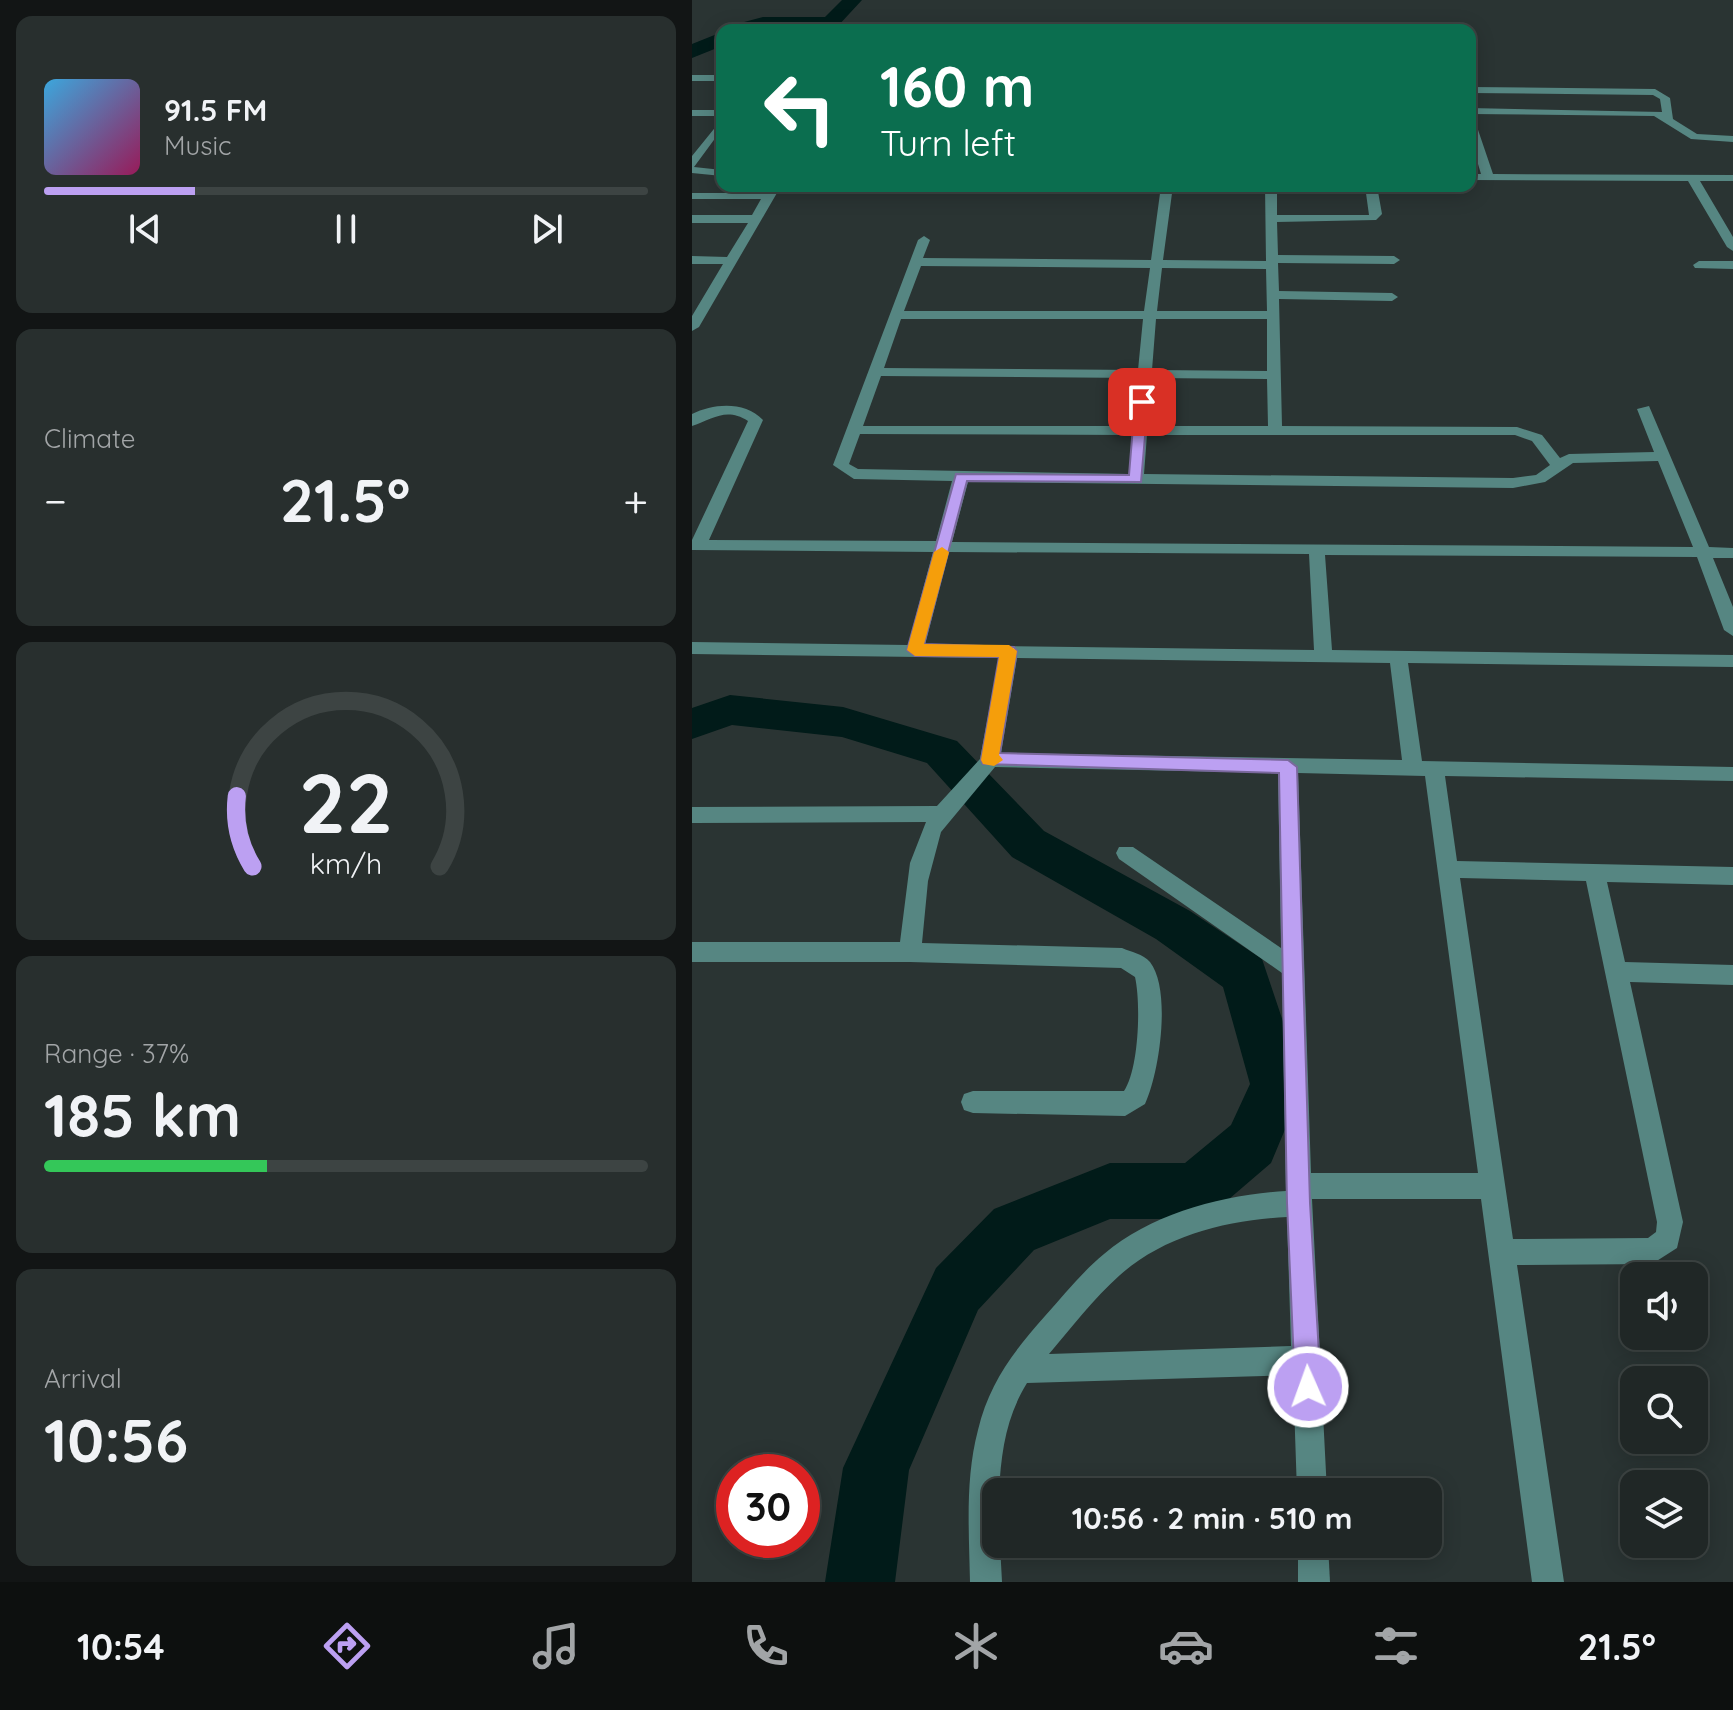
<!DOCTYPE html>
<meta charset="utf-8">
<style>
:root{--surface:#202726;--page:#282f2e;--text:#f1f3f6;--muted:#a2a5a7;--line:#3d4443;--accent:#bca0f2}
body{margin:0;font-family:Quicksand,sans-serif;background:var(--page);color:var(--text);height:100vh;display:flex;flex-direction:column;font-size:30px;white-space:nowrap}
*{box-sizing:border-box;margin:0}
p{font-size:26px;color:var(--muted)}
.icon{flex:none;width:44px;height:44px;fill:none;stroke:currentColor;stroke-width:2;stroke-linecap:round;stroke-linejoin:round}
.map{position:relative;flex:1;overflow:hidden}
.drawer{display:flex;flex-direction:column;gap:16px;padding:16px;background:#121515;width:692px}
.drawer>*{flex:none}
.top-card{position:absolute;left:24px;top:24px;width:760px;height:168px;border-radius:16px;box-shadow:0 4px 20px #0003,0 0 0 2px var(--line);background:#0b6e4f;color:#fff;overflow:hidden}
.controls{position:absolute;left:928px;top:1262px;display:grid;gap:16px}
.controls a{display:grid;place-items:center;width:88px;height:88px;border-radius:16px;background:var(--surface);box-shadow:0 4px 20px #0003,0 0 0 2px var(--line);font-size:40px}
.speed{position:absolute;left:24px;top:1454px;display:flex;gap:16px;font-size:40px;font-weight:700;text-align:center}
.speed>*{display:grid;place-content:center;width:104px;height:104px;border-radius:50%;background:var(--surface);box-shadow:0 4px 20px #0003,0 0 0 2px var(--line);line-height:1}
.speed .limit{border:12px solid #d22;background:#fff;color:#111}
.pin{position:absolute;display:grid;place-items:center;width:68px;height:68px;color:#fff;margin:-34px;border-radius:16px;box-shadow:0 4px 12px #0006}
.me{position:absolute;width:88px;margin:-44px;rotate:358deg;stroke-linejoin:round;filter:drop-shadow(0 0 6px #0008)}
.turn{display:flex;align-items:center;gap:28px;height:168px;padding:0 32px;font-size:36px}
.turn .icon{width:104px;height:104px;stroke-width:2.5}
.turn b{display:block;font-size:56px;line-height:68px}
.big{font-size:60px;font-weight:800;line-height:1.1}
.drawer .card{flex:1;display:flex;flex-direction:column;justify-content:center;gap:12px;min-width:0;padding:0 28px;border-radius:16px;background:var(--page)}
.drawer .dial{align-items:center;gap:0}
.dial svg{height:208px;overflow:visible;fill:none;stroke:var(--line);stroke-width:7;stroke-linecap:round;text-anchor:middle}
.dial text{fill:var(--text);stroke:none}
.song{display:flex;align-items:center;gap:24px}
.cover{width:96px;height:96px;border-radius:12px;background:linear-gradient(135deg,hsl(200 70% 55%),hsl(330 70% 35%))}
.played{height:8px;border-radius:4px;background:linear-gradient(90deg,var(--accent) 25%,var(--line) 25%)}
.keys{display:flex;justify-content:space-around;direction:ltr}
.heat{display:flex;justify-content:space-between;align-items:center;font-size:44px;direction:ltr}
.charge{height:12px;border-radius:6px;background:linear-gradient(90deg,#34c759 37%,var(--line) 0)}
.trip{position:absolute;left:290px;top:1478px;width:460px;height:80px;border-radius:16px;background:var(--surface);box-shadow:0 4px 20px #0003,0 0 0 2px var(--line);font-weight:800;line-height:80px;text-align:center}
.tab-bar{display:flex;height:128px;justify-content:space-around;align-items:center;background:#0d100f;color:var(--muted)}
.tab-bar .icon{width:56px;height:56px}
.tab-bar .selected{color:var(--accent)}
.tab-bar b{font-size:36px;color:var(--text)}
main{display:flex;flex:1;min-height:0}
.map>svg:first-child{display:block}
</style>
<main>
<section class="drawer">
<div class="card">
<div class="song"><i class="cover"></i><div><b>91.5 FM</b><p>Music</p></div></div>
<div class="played"></div>
<div class="keys"><svg class="icon" aria-label="previous" viewBox="0 0 24 24"><path d="M18 5L8 12l10 7zM5 5v14"/></svg><svg class="icon" aria-label="pause" viewBox="0 0 24 24"><path d="M8 5v14M16 5v14"/></svg><svg class="icon" aria-label="next" viewBox="0 0 24 24"><path d="M6 5l10 7-10 7zM19 5v14"/></svg></div>
</div>
<div class="card"><p>Climate</p>
<div class="heat"><a>−</a><b class="big">21.5°</b><a>+</a></div>
</div>
<div class="card dial"><svg viewBox="0 0 100 80">
<path d="M14 69A42 42 0 1 1 86 69"/>
<path d="M14 69A42 42 0 0 1 8 42" stroke="#bca0f2"/>
<text x="50" y="56" font-size="32" font-weight="700">22</text>
<text x="50" y="72" font-size="11">km/h</text>
</svg></div>
<div class="card"><p>Range · 37%</p><b class="big">185 km</b><div class="charge"></div></div>
<div class="card"><p>Arrival</p><b class="big">10:56</b></div>
</section>
<div class="map">
<svg width="1041" height="1582" viewBox="0 0 1041 1582">
<rect width="100%" height="100%" fill="#2a3433"/>
<g fill="none" stroke-linecap="round" stroke-linejoin="round">
<!-- river -->
<g fill="#011b19" fill-rule="evenodd">
<polygon points="150,0 170,0 145,27 34,30 37,26 71,17 133,17"/>
<polygon points="30,32 30,46 0,58 0,44"/>
<polygon points="38,695 151,707 265,741 352,831 498,911 570,959 612,1084 579,1163 523,1211 503,1219 418,1219 342,1250 286,1310 217,1470 203,1582 133,1582 151,1468 244,1268 302,1209 418,1163 493,1163 539,1125 558,1084 531,987 464,939 320,857 235,763 150,737 40,725 0,739 0,708"/>
</g>
<!-- minor -->
<g fill="#568682" fill-rule="evenodd">
<rect x="0" y="75" width="30" height="6"/>
<polygon points="778,87 963,89 978,98 981,119 1005,134 1041,136 1041,142 999,139 962,116 778,114 778,108 970,112 968,99 961,95 778,93"/>
<rect x="0" y="110" width="30" height="6"/>
<polygon points="778,118 783,121 801,174 1041,175 1041,181 1008,181 1041,237 1041,251 1035,247 996,181 778,180 778,174 789,174 778,137"/>
<polygon points="30,119 30,129 2,167 30,170 30,176 0,173 0,156"/>
<polygon points="77,186 89,186 7,327 0,331 0,316 31,264 0,264 0,256 35,257 56,223 0,223 0,215 60,215 69,199 0,199 0,193 73,193"/>
<path d="M 469,186 L 481,186 L 471,260 L 574,261 L 573,186 L 585,186 L 585,215 L 677,215 L 673,186 L 685,186 L 690,214 L 684,220 L 585,222 L 586,255 L 702,256 L 708,260 L 702,264 L 586,263 L 587,291 L 700,293 L 706,297 L 700,301 L 587,299 L 590,426 L 825,427 L 850,435 L 868,458 L 877,454 L 962,452 L 945,409 L 957,406 L 1017,547 L 1041,548 L 1041,558 L 1021,558 L 1041,607 L 1041,636 L 1032,630 L 1005,557 L 633,555 L 640,650 L 1041,655 L 1041,667 L 716,663 L 730,761 L 1041,767 L 1041,781 L 753,776 L 765,861 L 1041,867 L 1041,885 L 915,882 L 933,962 L 1041,965 L 1041,985 L 938,982 L 991,1222 L 985,1248 L 960,1264 L 825,1265 L 872,1582 L 840,1582 L 789,1199 L 620,1199 L 635,1492 L 605,1492 L 601,1375 L 335,1383 C 314,1417 309,1453 307,1492 L 304,1492 L 304,1544 L 308,1544 L 310,1582 L 278,1582 C 277,1531 273,1479 286,1430 C 297,1383 322,1351 353,1316 C 372,1295 390,1272 412,1254 C 461,1213 531,1195 594,1191 L 590,973 L 427,859 L 424,853 L 427,847 L 441,847 L 589,948 L 586,773 L 303,767 L 249,832 L 236,881 L 230,943 L 430,948 C 439,952 451,954 458,962 C 480,990 467,1075 453,1104 L 433,1116 L 281,1113 L 272,1110 L 269,1102 L 272,1094 L 281,1091 L 432,1091 C 447,1069 449,1003 443,977 L 429,968 L 218,962 L 0,962 L 0,942 L 208,942 L 218,863 L 234,822 L 0,823 L 0,807 L 245,806 L 288,759 L 307,658 L 0,654 L 0,642 L 216,645 L 241,552 L 0,550 L 0,540 L 56,421 C 34,407 21,419 0,426 L 0,414 C 22,403 53,401 71,420 L 17,540 L 244,541 L 260,481 L 162,479 L 141,465 L 226,240 L 232,236 L 238,240 L 231,258 L 459,260 ZM 229,266 L 458,268 L 452,311 L 212,311 ZM 470,268 L 574,269 L 575,311 L 465,311 ZM 209,319 L 451,319 L 446,370 L 192,368 ZM 464,319 L 575,319 L 575,371 L 460,370 ZM 189,376 L 446,378 L 441,426 L 171,426 ZM 460,378 L 575,379 L 576,426 L 456,426 ZM 168,434 L 440,435 L 437,474 L 166,469 L 157,464 ZM 455,435 L 823,435 L 840,441 L 858,465 L 844,475 L 821,478 L 452,474 ZM 966,461 L 1001,547 L 260,542 L 276,482 L 821,488 L 853,482 L 881,463 ZM 257,552 L 617,554 L 622,650 L 233,645 ZM 325,658 L 698,663 L 710,760 L 309,753 ZM 606,773 L 733,776 L 786,1173 L 619,1173 ZM 768,878 L 894,881 L 965,1222 L 964,1232 L 956,1238 L 821,1239 ZM 595,1217 L 599,1346 L 357,1354 C 380,1327 402,1298 428,1275 C 473,1235 536,1220 595,1217 Z"/>
<polygon points="1007,261 1041,261 1041,269 1003,268 1001,265"/>
<polygon points="606,1544 636,1544 638,1582 606,1582"/>
</g>
</g>
<!-- route -->
<polygon fill="#bca0f2" stroke="#7a689d" stroke-width="2" points="450,398 456,402 449,482 275,481 232,644 322,647 325,651 308,753 596,760 605,767 618,1203 629,1387 625,1396 616,1400 607,1396 603,1387 595,1203 587,773 291,764 289,760 307,657 223,656 215,650 264,474 437,475 443,402"/>
<!-- slow -->
<polygon fill="#f59e0b" points="250,547 257,552 232,644 317,645 325,651 307,755 311,760 302,766 291,764 289,760 307,657 223,656 215,650 242,552"/>
</svg>
<div class="controls">
<a><svg class="icon" aria-label="sound" viewBox="0 0 24 24"><path d="M4 9h4l5-4v14l-5-4H4zM17 9q2 3 0 6"/></svg></a>
<a><svg class="icon" aria-label="search" viewBox="0 0 24 24"><circle cx="10" cy="10" r="6"/><path d="M15 15l6 6"/></svg></a>
<a><svg class="icon" aria-label="layers" viewBox="0 0 24 24"><path d="M12 4l9 5-9 5-9-5zM3 14l9 5 9-5"/></svg></a>
</div>
<div class="speed"><div class="limit">30</div></div>
<div class="pin" style="left:450px;top:402px;background:#d93025"><svg class="icon" aria-label="arrive" viewBox="0 0 24 24"><path d="M6 21V4h12l-3 4 3 4H6"/></svg></div>
<svg class="me" style="left:616px;top:1387px" viewBox="-20 -20 40 40"><circle r="17" fill="#bca0f2" stroke="#fff" stroke-width="3"/><path d="M0-11L8 9 0 5-8 9z" fill="#fff"/></svg>
<div class="trip">10:56 · 2 min · 510 m</div>
<div class="top-card">
<div class="turn"><svg class="icon" aria-label="left" viewBox="0 0 24 24"><path d="M17 20v-9H6M10 6l-5 5 5 5"/></svg><div><b>160 m</b>Turn left</div></div>
</div>
</div>
</main>
<nav class="tab-bar">
<b>10:54</b>
<svg class="icon selected" aria-label="directions" viewBox="0 0 24 24"><path d="M12 3l9 9-9 9-9-9zM9 14v-3h6M13 9l2 2-2 2"/></svg>
<svg class="icon" aria-label="music" viewBox="0 0 24 24"><path d="M9 18V5l10-2v13"/><circle cx="6" cy="18" r="3"/><circle cx="16" cy="16" r="3"/></svg>
<svg class="icon" aria-label="phone" viewBox="0 0 24 24"><path d="M5 4h4l2 5-3 2q2 4 5 5l2-3 5 2v4C11 20 4 13 5 4z"/></svg>
<svg class="icon" aria-label="climate" viewBox="0 0 24 24"><path d="M12 3v18M4 7l16 10M4 17L20 7"/></svg>
<svg class="icon" aria-label="car" viewBox="0 0 24 24"><path d="M5 17H2v-5l4-1 3-4h7l3 4 3 1v5h-3M9 17h6M6 11h13"/><circle cx="7" cy="17" r="2"/><circle cx="17" cy="17" r="2"/></svg>
<svg class="icon" aria-label="filters" viewBox="0 0 24 24"><path d="M4 7h16M4 17h16"/><circle cx="9" cy="7" r="2"/><circle cx="15" cy="17" r="2"/></svg>
<b>21.5°</b>
</nav>
